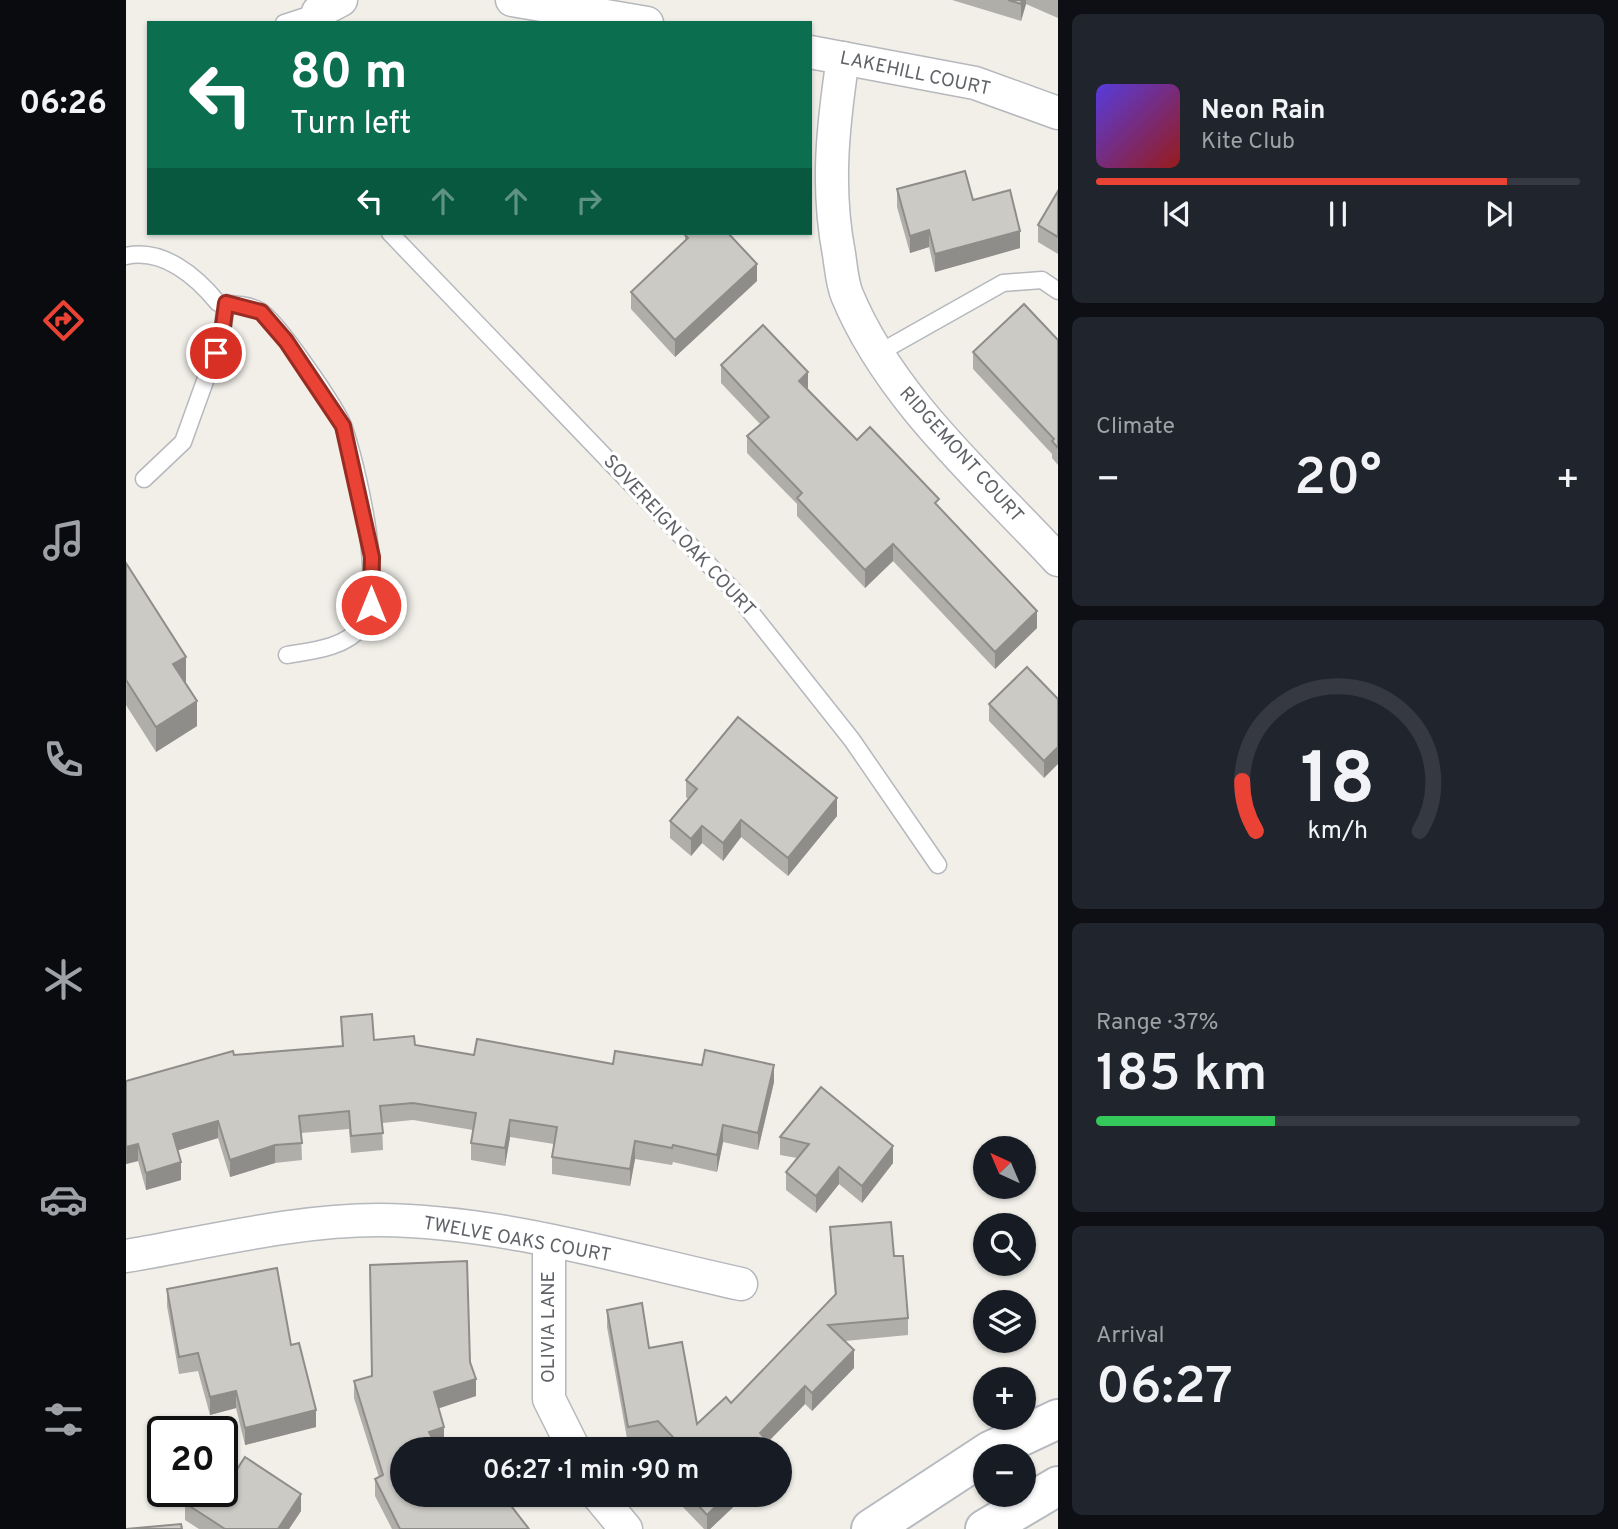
<!DOCTYPE html>
<meta charset="utf-8">
<style>
:root{--surface:#171b24;--page:#20242c;--text:#f1f3f6;--muted:#9ea1a6;--line:#363941;--accent:#ea4335}
body{margin:0;font-family:Overpass,sans-serif;background:var(--page);color:var(--text);height:100vh;display:flex;flex-direction:column;font-size:26px;white-space:nowrap}
*{box-sizing:border-box;margin:0}
p{font-size:23px;color:var(--muted)}
.icon{flex:none;width:38px;height:38px;fill:none;stroke:currentColor;stroke-width:2;stroke-linecap:round;stroke-linejoin:round}
.map{position:relative;flex:1;overflow:hidden}
.details{display:flex;flex-direction:column;gap:14px;padding:14px;background:#0d0f14;width:560px}
.details>*{flex:none}
.top-card{position:absolute;left:21px;top:21px;width:665px;height:214px;border-radius:0px;box-shadow:0 2px 5px #0004;background:#0b6e4f;color:#fff;overflow:hidden}
.needle{width:46px;rotate:316deg}
.buttons{position:absolute;left:847px;top:1136px;display:grid;gap:14px}
.buttons a{display:grid;place-items:center;width:63px;height:63px;border-radius:50%;background:var(--surface);box-shadow:0 2px 5px #0004;font-size:35px}
.speed{position:absolute;left:21px;top:1416px;display:flex;gap:14px;font-size:35px;font-weight:700;text-align:center}
.speed>*{display:grid;place-content:center;width:91px;height:91px;border-radius:50%;background:var(--surface);box-shadow:0 2px 5px #0004;line-height:1}
.speed .limit{border:4px solid #111;border-radius:10px;background:#fff;color:#111}
.pin{position:absolute;display:grid;place-items:center;width:60px;height:60px;color:#fff;margin:-30px;border:4px solid #fff;border-radius:50%;box-shadow:0 2px 7px #0007}
.me{position:absolute;width:77px;margin:-38px;rotate:0deg;stroke-linejoin:round;filter:drop-shadow(0 0 5px #0008)}
.turn{display:flex;align-items:center;gap:24px;height:147px;padding:0 28px;font-size:32px}
.turn .icon{width:91px;height:91px;stroke-width:2.5}
.turn b{display:block;font-size:49px;line-height:60px}
.lanes{display:flex;align-items:center;height:66px;padding:0 28px;background:#0003;justify-content:center;gap:35px;direction:ltr}
.lanes .off{opacity:.35}
.big{font-size:52px;font-weight:600;line-height:1.1}
.details .tile{flex:1;display:flex;flex-direction:column;justify-content:center;gap:10px;min-width:0;padding:0 24px;border-radius:10px;background:var(--page)}
.details .dial{align-items:center;gap:0}
.dial svg{height:182px;overflow:visible;fill:none;stroke:var(--line);stroke-width:7;stroke-linecap:round;text-anchor:middle}
.dial text{fill:var(--text);stroke:none}
.song{display:flex;align-items:center;gap:21px}
.cover{width:84px;height:84px;border-radius:10px;background:linear-gradient(135deg,hsl(250 70% 55%),hsl(0 70% 35%))}
.played{height:7px;border-radius:4px;background:linear-gradient(90deg,var(--accent) 85%,var(--line) 85%)}
.keys{display:flex;justify-content:space-around;direction:ltr}
.heat{display:flex;justify-content:space-between;align-items:center;font-size:38px;direction:ltr}
.charge{height:10px;border-radius:5px;background:linear-gradient(90deg,#34c759 37%,var(--line) 0)}
.trip{position:absolute;left:264px;top:1437px;width:402px;height:70px;border-radius:35px;background:var(--surface);box-shadow:0 2px 5px #0004;font-weight:600;line-height:70px;text-align:center}
main{display:flex;flex:1;min-height:0}
.tabs{display:flex;flex-direction:column;width:126px;justify-content:space-around;align-items:center;background:#090b0e;color:var(--muted)}
.tabs .icon{width:49px;height:49px}
.tabs .selected{color:var(--accent)}
.tabs b{font-size:32px;color:var(--text)}
.map>svg:first-child{display:block}
</style>
<main>
<nav class="tabs">
<b>06:26</b>
<svg class="icon selected" aria-label="directions" viewBox="0 0 24 24"><path d="M12 3l9 9-9 9-9-9zM9 14v-3h6M13 9l2 2-2 2"/></svg>
<svg class="icon" aria-label="music" viewBox="0 0 24 24"><path d="M9 18V5l10-2v13"/><circle cx="6" cy="18" r="3"/><circle cx="16" cy="16" r="3"/></svg>
<svg class="icon" aria-label="phone" viewBox="0 0 24 24"><path d="M5 4h4l2 5-3 2q2 4 5 5l2-3 5 2v4C11 20 4 13 5 4z"/></svg>
<svg class="icon" aria-label="climate" viewBox="0 0 24 24"><path d="M12 3v18M4 7l16 10M4 17L20 7"/></svg>
<svg class="icon" aria-label="car" viewBox="0 0 24 24"><path d="M5 17H2v-5l4-1 3-4h7l3 4 3 1v5h-3M9 17h6M6 11h13"/><circle cx="7" cy="17" r="2"/><circle cx="17" cy="17" r="2"/></svg>
<svg class="icon" aria-label="filters" viewBox="0 0 24 24"><path d="M4 7h16M4 17h16"/><circle cx="9" cy="7" r="2"/><circle cx="15" cy="17" r="2"/></svg>
</nav>
<div class="map">
<svg width="932" height="1529" viewBox="0 0 932 1529">
<rect width="100%" height="100%" fill="#f1efe8"/>
<g fill="none" stroke-linecap="round" stroke-linejoin="round">
<defs>
<g id="lane">
<polyline points="158,23 192,12"/>
<polyline points="264,233 608,591 726,740 812,865"/>
<path d="M 0,256 C 37,248 70,276 92,303 C 105,304 121,304 134,311 C 151,321 211,408 218,428 C 232,470 261,592 235,627 C 219,648 185,651 161,655"/>
<polyline points="751,354 877,283 916,280 932,291"/>
<polyline points="18,479 57,442 96,334 100,303"/>
</g>
<g id="street">
<polyline points="386,0 521,23"/>
<polyline points="192,12 215,0"/>
<polyline points="684,52 849,83 932,113"/>
<path d="M 717,58 C 707,125 700,187 713,254 C 715,267 716,283 721,295 C 764,399 857,479 932,560"/>
<polyline points="423,1241 423,1399 448,1449"/>
<path d="M 0,1256 C 83,1242 169,1220 253,1220 C 375,1221 497,1258 615,1284"/>
<polyline points="471,1494 500,1529"/>
</g>
<g id="secondary">
<polyline points="745,1529 864,1451 932,1419"/>
<polyline points="859,1529 932,1486"/>
</g>
</defs>
<!-- lane casing -->
<use href="#lane" stroke="#b5b8bc" stroke-width="19"/>
<!-- street casing -->
<use href="#street" stroke="#b5b8bc" stroke-width="35"/>
<!-- secondary casing -->
<use href="#secondary" stroke="#b6babf" stroke-width="42"/>
<!-- lane -->
<use href="#lane" stroke="#fff" stroke-width="16"/>
<!-- street -->
<use href="#street" stroke="#fff" stroke-width="32"/>
<!-- secondary -->
<use href="#secondary" stroke="#fff" stroke-width="38"/>
</g>
<!-- wall -->
<g fill="#afaea9">
<polygon points="826,0 932,0 932,18 900,4 895,21"/>
<polygon points="771,189 847,200 894,248 809,272 803,247 784,253 771,207"/>
<polygon points="932,191 932,254 912,242 912,225"/>
<polygon points="559,235 631,281 549,357 505,309 505,292 559,241"/>
<polygon points="932,340 932,465 926,458 926,454 847,369 847,352"/>
<polygon points="595,365 682,389 731,440 813,507 911,628 869,669 767,561 739,588 671,516 671,504 621,453 621,436 634,424 595,383"/>
<polygon points="0,563 60,682 59,682 71,726 30,752 0,705"/>
<polygon points="932,699 918,778 863,721 863,704"/>
<polygon points="560,780 711,816 662,876 615,837 597,861 576,843 565,856 544,838 544,821 562,799 560,797"/>
<polygon points="215,1017 248,1040 289,1045 348,1055 487,1064 648,1082 632,1150 597,1142 591,1172 547,1162 546,1165 509,1159 504,1186 426,1174 426,1157 428,1144 384,1137 379,1166 345,1160 345,1143 347,1130 287,1120 256,1123 257,1150 225,1153 223,1129 175,1133 176,1160 149,1163 104,1177 92,1138 52,1150 55,1180 20,1190 12,1161 0,1164 0,1081 108,1055 216,1046"/>
<polygon points="654,1137 767,1163 736,1203 713,1184 690,1213 660,1190 660,1172 671,1158 654,1155"/>
<polygon points="704,1227 768,1256 782,1318 782,1335 719,1341 728,1368 686,1411 679,1404 642,1442 648,1449 541,1449 532,1439 502,1444 481,1327 481,1310 523,1348 571,1424 605,1403 709,1296 704,1244"/>
<polygon points="41,1289 165,1345 190,1427 119,1445 110,1408 84,1415 72,1371 53,1374 41,1306"/>
<polygon points="344,1362 350,1396 312,1408 318,1444 311,1447 276,1494 381,1494 381,1501 403,1529 266,1529 249,1496 249,1479 253,1477 228,1398 228,1381"/>
<polygon points="99,1488 175,1511 163,1529 73,1529 59,1520 59,1503"/>
<polygon points="555,1494 621,1494 584,1529 578,1529 555,1505"/>
</g>
<!-- shaded-wall -->
<g fill="#8f8d8a">
<polygon points="896,0 900,0 900,4 895,21 895,4"/>
<polygon points="803,230 803,247 784,253 784,236"/>
<polygon points="894,231 894,248 809,272 809,254"/>
<polygon points="631,264 631,281 549,357 549,340"/>
<polygon points="682,372 682,389 673,381"/>
<polygon points="767,544 767,561 739,588 739,570"/>
<polygon points="911,611 911,628 869,669 869,652"/>
<polygon points="60,657 60,682 47,689 47,664"/>
<polygon points="71,701 71,726 30,752 30,727"/>
<polygon points="932,747 932,764 918,778 918,761"/>
<polygon points="711,798 711,816 662,876 662,858"/>
<polygon points="615,820 615,837 597,861 597,843"/>
<polygon points="576,826 576,843 565,856 565,839"/>
<polygon points="648,1065 648,1082 632,1150 632,1133"/>
<polygon points="384,1120 384,1137 379,1166 379,1148"/>
<polygon points="92,1121 92,1138 47,1152 47,1134"/>
<polygon points="597,1125 597,1142 591,1172 591,1155"/>
<polygon points="509,1141 509,1159 504,1186 504,1169"/>
<polygon points="12,1144 12,1161 0,1164 0,1147"/>
<polygon points="149,1145 149,1163 104,1177 104,1160"/>
<polygon points="767,1146 767,1163 736,1203 736,1186"/>
<polygon points="55,1162 55,1180 20,1190 20,1173"/>
<polygon points="713,1167 713,1184 690,1213 690,1196"/>
<polygon points="728,1350 728,1368 686,1411 686,1393"/>
<polygon points="350,1379 350,1396 308,1410 308,1392"/>
<polygon points="679,1386 679,1404 635,1449 634,1433"/>
<polygon points="110,1391 110,1408 84,1415 84,1397"/>
<polygon points="190,1410 190,1427 119,1445 119,1428"/>
<polygon points="318,1427 318,1444 303,1449 303,1432"/>
<polygon points="175,1494 175,1511 163,1529 152,1529"/>
<polygon points="602,1494 621,1494 584,1529 581,1529 581,1515"/>
</g>
<!-- building -->
<g fill="#cccac5" stroke="#8f8d8a" stroke-width="2">
<polygon points="882,0 896,0 895,4"/>
<polygon points="839,171 847,200 884,190 894,231 809,254 803,230 784,236 771,189"/>
<polygon points="932,191 932,237 912,225"/>
<polygon points="562,233 602,233 631,264 549,340 505,292 562,238 559,235"/>
<polygon points="898,304 932,340 932,448 926,441 928,439 847,352"/>
<polygon points="637,325 682,372 673,381 731,440 744,427 813,499 809,503 911,611 869,652 767,544 739,570 671,498 676,493 621,436 643,417 595,365"/>
<polygon points="0,563 60,657 47,664 71,701 30,727 0,680"/>
<polygon points="901,667 932,699 932,747 918,761 863,704"/>
<polygon points="612,717 711,798 662,858 615,820 597,843 576,826 565,839 544,821 571,789 560,780"/>
<polygon points="246,1014 248,1040 288,1036 289,1045 348,1055 351,1039 487,1064 489,1051 576,1065 579,1050 648,1065 632,1133 597,1125 591,1155 547,1145 546,1148 509,1141 504,1169 426,1157 431,1127 384,1120 379,1148 345,1143 350,1113 287,1103 254,1106 257,1133 225,1136 223,1111 173,1116 176,1143 149,1145 104,1160 92,1121 47,1134 55,1162 20,1173 12,1144 0,1147 0,1081 107,1051 108,1055 217,1046 215,1017"/>
<polygon points="695,1087 767,1146 736,1186 713,1167 690,1196 660,1172 683,1144 654,1137"/>
<polygon points="765,1222 768,1256 777,1256 782,1318 702,1325 728,1350 686,1393 679,1386 634,1433 648,1449 558,1449 532,1421 502,1427 481,1310 516,1303 523,1348 556,1342 571,1424 600,1397 605,1403 710,1294 704,1227"/>
<polygon points="341,1261 344,1362 350,1379 308,1392 318,1427 303,1432 312,1449 276,1449 276,1494 376,1494 403,1529 274,1529 249,1479 257,1475 228,1381 246,1376 244,1265"/>
<polygon points="151,1268 165,1345 173,1343 190,1410 119,1428 110,1391 84,1397 72,1353 53,1357 41,1289"/>
<polygon points="119,1457 175,1494 152,1529 99,1529 59,1503 66,1491 96,1491 96,1485 99,1488"/>
<polygon points="562,1494 602,1494 581,1515"/>
<polygon points="55,1524 56,1529 0,1529"/>
</g>
<g fill="none" stroke-linecap="round" stroke-linejoin="round">
<defs>
<polyline id="route" points="90,353 96,334 100,303 135,312 160,341 217,426 246,557 245,605"/>
</defs>
<!-- route casing -->
<use href="#route" stroke="#982c22" stroke-width="18"/>
<!-- route -->
<use href="#route" stroke="#ea4335" stroke-width="12"/>
</g>
<g text-anchor="middle" dominant-baseline="central" stroke-width="7" stroke-linejoin="round" paint-order="stroke">
<!-- street labels -->
<g font-size="19" fill="#5f6368" stroke="#fff">
<text transform="translate(789 74) rotate(12)">LAKEHILL COURT</text>
<text transform="translate(835 455) rotate(48)">RIDGEMONT COURT</text>
<text transform="translate(553 536) rotate(47)">SOVEREIGN OAK COURT</text>
<text transform="translate(391 1240) rotate(10)">TWELVE OAKS COURT</text>
<text transform="translate(423 1327) rotate(-90)">OLIVIA LANE</text>
</g>
</g>
</svg>
<div class="buttons">
<a><svg class="needle" viewBox="-14 -14 28 28"><path d="M0-13l5 13h-10z" fill="#e53935"/><path d="M0 13l5-13h-10z" fill="#9ea1a6"/></svg></a>
<a><svg class="icon" aria-label="search" viewBox="0 0 24 24"><circle cx="10" cy="10" r="6"/><path d="M15 15l6 6"/></svg></a>
<a><svg class="icon" aria-label="layers" viewBox="0 0 24 24"><path d="M12 4l9 5-9 5-9-5zM3 14l9 5 9-5"/></svg></a>
<a>+</a>
<a>−</a>
</div>
<div class="speed"><div class="limit">20</div></div>
<div class="pin" style="left:90px;top:353px;background:#d93025"><svg class="icon" aria-label="arrive" viewBox="0 0 24 24"><path d="M6 21V4h12l-3 4 3 4H6"/></svg></div>
<svg class="me" style="left:245px;top:605px" viewBox="-20 -20 40 40"><circle r="17" fill="#ea4335" stroke="#fff" stroke-width="3"/><path d="M0-11L8 9 0 5-8 9z" fill="#fff"/></svg>
<div class="trip">06:27 · 1 min · 90 m</div>
<div class="top-card">
<div class="turn"><svg class="icon" aria-label="left" viewBox="0 0 24 24"><path d="M17 20v-9H6M10 6l-5 5 5 5"/></svg><div><b>80 m</b>Turn left</div></div>
<div class="lanes"><svg class="icon" aria-label="left" viewBox="0 0 24 24"><path d="M17 20v-9H6M10 6l-5 5 5 5"/></svg><svg class="icon off" aria-label="ahead" viewBox="0 0 24 24"><path d="M12 20V5M6 11l6-6 6 6"/></svg><svg class="icon off" aria-label="ahead" viewBox="0 0 24 24"><path d="M12 20V5M6 11l6-6 6 6"/></svg><svg class="icon off" aria-label="right" viewBox="0 0 24 24"><path d="M7 20v-9h11M14 6l5 5-5 5"/></svg></div>
</div>
</div>
<section class="details">
<div class="tile">
<div class="song"><i class="cover"></i><div><b>Neon Rain</b><p>Kite Club</p></div></div>
<div class="played"></div>
<div class="keys"><svg class="icon" aria-label="previous" viewBox="0 0 24 24"><path d="M18 5L8 12l10 7zM5 5v14"/></svg><svg class="icon" aria-label="pause" viewBox="0 0 24 24"><path d="M8 5v14M16 5v14"/></svg><svg class="icon" aria-label="next" viewBox="0 0 24 24"><path d="M6 5l10 7-10 7zM19 5v14"/></svg></div>
</div>
<div class="tile"><p>Climate</p>
<div class="heat"><a>−</a><b class="big">20°</b><a>+</a></div>
</div>
<div class="tile dial"><svg viewBox="0 0 100 80">
<path d="M14 69A42 42 0 1 1 86 69"/>
<path d="M14 69A42 42 0 0 1 8 47" stroke="#ea4335"/>
<text x="50" y="56" font-size="32" font-weight="700">18</text>
<text x="50" y="72" font-size="11">km/h</text>
</svg></div>
<div class="tile"><p>Range · 37%</p><b class="big">185 km</b><div class="charge"></div></div>
<div class="tile"><p>Arrival</p><b class="big">06:27</b></div>
</section>
</main>
